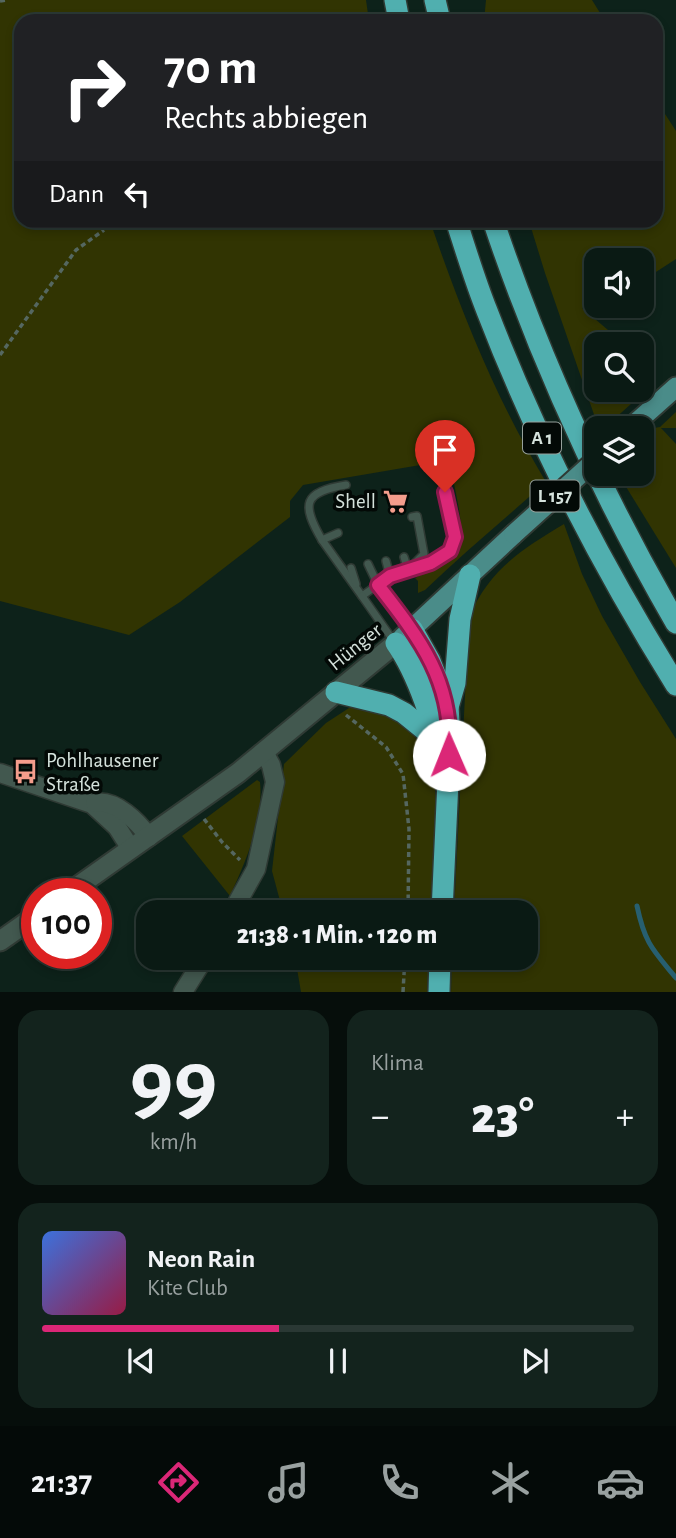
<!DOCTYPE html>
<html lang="de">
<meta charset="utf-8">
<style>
:root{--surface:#0a1a14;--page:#13231d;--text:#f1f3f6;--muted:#99a1a0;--line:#2a3834;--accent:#db2777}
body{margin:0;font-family:"Alegreya Sans",sans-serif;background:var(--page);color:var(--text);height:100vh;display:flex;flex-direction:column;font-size:26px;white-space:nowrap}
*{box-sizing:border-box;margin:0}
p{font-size:23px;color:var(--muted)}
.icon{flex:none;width:38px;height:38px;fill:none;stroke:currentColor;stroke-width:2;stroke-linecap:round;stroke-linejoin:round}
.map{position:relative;height:992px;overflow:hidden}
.details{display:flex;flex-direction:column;gap:18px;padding:18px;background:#060e0b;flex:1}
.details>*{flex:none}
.hud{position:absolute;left:14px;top:14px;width:649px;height:214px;border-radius:21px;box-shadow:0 4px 10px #0003,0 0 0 2px var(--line);background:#202124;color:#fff;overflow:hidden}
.tools{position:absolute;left:584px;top:248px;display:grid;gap:14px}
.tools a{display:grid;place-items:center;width:70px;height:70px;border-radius:14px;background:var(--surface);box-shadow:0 4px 10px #0003,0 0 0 2px var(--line);font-size:35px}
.speed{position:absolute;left:21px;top:878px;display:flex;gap:14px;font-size:35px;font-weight:700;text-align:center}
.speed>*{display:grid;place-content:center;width:91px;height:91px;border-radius:50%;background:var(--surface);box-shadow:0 4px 10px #0003,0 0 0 2px var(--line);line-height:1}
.speed .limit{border:10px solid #d22;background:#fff;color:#111}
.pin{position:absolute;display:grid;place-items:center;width:60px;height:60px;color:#fff;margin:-72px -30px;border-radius:50% 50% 50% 0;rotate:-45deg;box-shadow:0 0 7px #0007}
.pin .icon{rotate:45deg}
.me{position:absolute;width:77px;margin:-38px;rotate:359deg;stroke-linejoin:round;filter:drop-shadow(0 0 5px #0008)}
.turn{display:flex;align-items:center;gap:24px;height:147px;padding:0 35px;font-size:32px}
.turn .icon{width:91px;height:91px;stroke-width:2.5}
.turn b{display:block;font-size:49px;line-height:60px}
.then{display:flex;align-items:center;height:66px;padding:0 35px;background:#0003;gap:14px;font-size:26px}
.big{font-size:52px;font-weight:800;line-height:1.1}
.details .tile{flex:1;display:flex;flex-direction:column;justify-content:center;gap:10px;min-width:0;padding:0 24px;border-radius:21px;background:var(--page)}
.details .dial{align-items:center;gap:0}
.dial b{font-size:91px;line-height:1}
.song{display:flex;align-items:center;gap:21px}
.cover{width:84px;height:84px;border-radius:10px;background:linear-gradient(135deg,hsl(220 70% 55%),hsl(340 70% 35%))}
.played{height:7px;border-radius:4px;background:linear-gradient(90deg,var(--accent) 40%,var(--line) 40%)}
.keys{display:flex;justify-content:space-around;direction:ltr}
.heat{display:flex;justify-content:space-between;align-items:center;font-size:38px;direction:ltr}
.details .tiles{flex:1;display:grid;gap:18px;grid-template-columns:1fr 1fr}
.tile:last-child{grid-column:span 2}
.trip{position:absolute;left:136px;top:900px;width:402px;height:70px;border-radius:21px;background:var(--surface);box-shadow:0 4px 10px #0003,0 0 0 2px var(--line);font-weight:800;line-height:70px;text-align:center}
.tabs{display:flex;height:112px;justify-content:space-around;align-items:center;background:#040a08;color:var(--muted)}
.tabs .icon{width:49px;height:49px}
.tabs .on{color:var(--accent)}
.tabs b{font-size:32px;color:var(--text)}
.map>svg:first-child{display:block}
</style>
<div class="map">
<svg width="676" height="992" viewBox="0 0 676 992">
<rect width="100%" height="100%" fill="#0d221a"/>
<!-- green -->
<g fill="#313402">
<path d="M 0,0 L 366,0 L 369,21 L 21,21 L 21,220 L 430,221 C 461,312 496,399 546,482 C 506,518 464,552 425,590 L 418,593 L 418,581 L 415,578 C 428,571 444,565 454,555 C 469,541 456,497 453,478 L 448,469 L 438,462 L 303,485 L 290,501 L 290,517 L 180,602 L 129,635 L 0,601 Z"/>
<polygon points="486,0 592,0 605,21 484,21"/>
<polygon points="656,100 676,131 676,259 642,281 642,261 597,261 597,302 582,308 608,330 617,345 597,345 597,390 636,390 641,395 603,429 599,429 545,273 529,221 656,220"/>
<polygon points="676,412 676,428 661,428 676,444 676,568 620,477 621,474 642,474 642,442 654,428 660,427"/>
<path d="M 564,524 L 582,574 L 602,616 L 640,682 L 676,739 L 676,992 L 451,992 L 452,957 L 527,957 L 527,912 L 454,912 L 469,617 C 490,569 521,550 564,524 Z"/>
<path d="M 349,708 C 406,707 433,748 436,801 L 431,912 L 283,912 L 272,871 L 284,764 L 326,723 Z"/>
<path d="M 257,780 L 260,782 C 264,821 245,862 230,896 L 182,836 Z"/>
<polygon points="295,957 429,957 427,992 301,992"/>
</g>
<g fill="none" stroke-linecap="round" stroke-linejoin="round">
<!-- stream -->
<path stroke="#275f70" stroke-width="5" d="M 637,906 C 645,944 653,950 676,978"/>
<defs>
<g id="service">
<polyline points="338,533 322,540 362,596 390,576 408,570 424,554 417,516 412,517"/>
<path d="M 322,540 C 301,504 303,492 346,485"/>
<path d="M 404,557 L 408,570 C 466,553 456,544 445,492"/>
<polyline points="386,561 390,576"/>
<polyline points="368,564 378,585 411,628"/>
<polyline points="351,568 356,584"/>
<polyline points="362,596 395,643"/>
</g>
<g id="tertiary">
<polyline points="0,773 92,804 117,827 131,849"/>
<path d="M 95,803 C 116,799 138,822 149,837"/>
<polyline points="232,912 256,869 275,782 271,765 264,752"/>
<polyline points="183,992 205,957"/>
</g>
<g id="secondary">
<polyline points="67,894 238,773 396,643"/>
<polyline points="0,941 37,915"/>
</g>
<g id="primary">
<polyline points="629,429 676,387"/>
<polyline points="402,638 514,534"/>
</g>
<g id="motorway">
<polyline points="395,0 399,21"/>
<polyline points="435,0 440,21"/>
<path d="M 456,220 C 466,251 475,281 487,311 C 537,441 602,566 676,685"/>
<path d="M 493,220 C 541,363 601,493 676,623"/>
<polyline points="412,629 430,661 448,707 450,737 442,912"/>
<path d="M 396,643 C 418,674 435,727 443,765"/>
<polyline points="336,692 389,705 404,713 436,739"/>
<polyline points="448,707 455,683 460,619 470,575"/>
<polyline points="439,992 440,957"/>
</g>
</defs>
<!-- service casing -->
<use href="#service" stroke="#2f3a34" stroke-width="10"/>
<!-- tertiary casing -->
<use href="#tertiary" stroke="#2f3a34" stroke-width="21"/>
<!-- secondary casing -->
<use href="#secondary" stroke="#2f3a34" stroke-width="23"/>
<!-- primary casing -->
<use href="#primary" stroke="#2f3a34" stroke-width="23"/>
<!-- motorway casing -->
<use href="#motorway" stroke="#2f3a34" stroke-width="24"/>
<!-- path -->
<g stroke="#556760" stroke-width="3.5" stroke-dasharray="5 3.5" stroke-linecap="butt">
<polyline points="0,1 6,0"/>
<polyline points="0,355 76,250 104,230"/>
<polyline points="346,715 386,747 403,774 409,829 408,912"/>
<polyline points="204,819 222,842 240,860"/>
<polyline points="403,992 405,957"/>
</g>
<!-- service -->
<use href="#service" stroke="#42584f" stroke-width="7"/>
<!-- tertiary -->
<use href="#tertiary" stroke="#42584f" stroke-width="18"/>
<!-- secondary -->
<use href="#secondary" stroke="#42584f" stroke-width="19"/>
<!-- primary -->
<use href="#primary" stroke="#4a8c89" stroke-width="19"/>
<!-- motorway -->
<use href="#motorway" stroke="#50afaf" stroke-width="21"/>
<defs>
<polyline id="primary-bridge" points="514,534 597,459"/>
</defs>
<!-- primary-bridge casing -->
<use href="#primary-bridge" stroke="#2f3a34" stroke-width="23" stroke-linecap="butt"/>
<!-- primary-bridge -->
<use href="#primary-bridge" stroke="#4a8c89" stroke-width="19"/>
</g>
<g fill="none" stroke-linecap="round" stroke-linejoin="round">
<defs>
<path id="route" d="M 445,492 L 455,537 L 450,551 L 431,563 L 390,576 L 378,585 C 420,639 454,682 449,755"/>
</defs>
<!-- route casing -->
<use href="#route" stroke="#8e194d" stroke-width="18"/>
<!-- route -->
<use href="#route" stroke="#db2777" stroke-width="12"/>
</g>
<!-- icons -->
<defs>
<symbol id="supermarket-bare" viewBox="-9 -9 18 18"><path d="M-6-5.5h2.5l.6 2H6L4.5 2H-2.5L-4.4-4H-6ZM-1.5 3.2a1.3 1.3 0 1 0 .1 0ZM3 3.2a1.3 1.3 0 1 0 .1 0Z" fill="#f49d8c" stroke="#030906" stroke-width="2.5" paint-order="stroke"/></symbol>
<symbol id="bus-bare" viewBox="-9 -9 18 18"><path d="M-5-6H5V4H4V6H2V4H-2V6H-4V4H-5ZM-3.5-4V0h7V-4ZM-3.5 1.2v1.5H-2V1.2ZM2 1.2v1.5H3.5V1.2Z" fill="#f49d8c" stroke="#030906" stroke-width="2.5" paint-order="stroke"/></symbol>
</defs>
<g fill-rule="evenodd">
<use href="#supermarket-bare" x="378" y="484" width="35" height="35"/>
<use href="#bus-bare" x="8" y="754" width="35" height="35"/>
</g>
<g text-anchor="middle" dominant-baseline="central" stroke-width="7" stroke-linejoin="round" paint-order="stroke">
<!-- shield labels -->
<g fill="#030906" stroke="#96a19c" stroke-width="2">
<rect x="523" y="422.5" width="38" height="31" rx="5"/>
<rect x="530.5" y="480.5" width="49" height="31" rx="5"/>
</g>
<g font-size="19" font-weight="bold" fill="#d5e2dc">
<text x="542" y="438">A 1</text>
<text x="555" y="496">L 157</text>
</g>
<!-- poi labels -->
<g font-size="21" fill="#d5e2dc" stroke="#030906" text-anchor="end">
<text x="376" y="501">Shell</text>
<text x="46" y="760" text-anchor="start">Pohlhausener<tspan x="46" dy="24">Straße</tspan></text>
</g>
<!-- street labels -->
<g font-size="21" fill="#d5e2dc" stroke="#030906">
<text transform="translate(355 647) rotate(-39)">Hünger</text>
</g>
</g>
</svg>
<div class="tools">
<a><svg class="icon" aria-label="sound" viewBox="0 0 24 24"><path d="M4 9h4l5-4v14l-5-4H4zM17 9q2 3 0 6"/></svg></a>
<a><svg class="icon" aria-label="search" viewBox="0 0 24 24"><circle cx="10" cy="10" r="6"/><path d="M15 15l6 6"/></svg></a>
<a><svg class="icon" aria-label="layers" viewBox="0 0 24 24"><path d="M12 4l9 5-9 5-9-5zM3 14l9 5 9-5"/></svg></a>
</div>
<div class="speed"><div class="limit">100</div></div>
<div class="pin" style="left:445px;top:492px;background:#d93025"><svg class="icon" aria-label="arrive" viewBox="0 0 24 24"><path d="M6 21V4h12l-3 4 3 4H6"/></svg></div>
<svg class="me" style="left:449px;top:755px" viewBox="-20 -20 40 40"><circle r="19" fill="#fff"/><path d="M0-13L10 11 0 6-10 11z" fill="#db2777"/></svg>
<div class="trip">21:38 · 1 Min. · 120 m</div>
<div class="hud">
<div class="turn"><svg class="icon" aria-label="right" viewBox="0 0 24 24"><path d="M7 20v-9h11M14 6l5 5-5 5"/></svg><div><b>70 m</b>Rechts abbiegen</div></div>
<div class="then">Dann<svg class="icon" aria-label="left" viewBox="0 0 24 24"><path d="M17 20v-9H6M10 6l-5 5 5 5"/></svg></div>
</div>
</div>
<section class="details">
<div class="tiles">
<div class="tile dial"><b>99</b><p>km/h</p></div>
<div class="tile"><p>Klima</p>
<div class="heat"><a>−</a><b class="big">23°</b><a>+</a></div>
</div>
<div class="tile">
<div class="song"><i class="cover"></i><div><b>Neon Rain</b><p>Kite Club</p></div></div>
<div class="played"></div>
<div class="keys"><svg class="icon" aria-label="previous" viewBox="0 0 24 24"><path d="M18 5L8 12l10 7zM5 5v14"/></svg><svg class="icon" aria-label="pause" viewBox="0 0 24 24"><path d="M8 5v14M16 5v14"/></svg><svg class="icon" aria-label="next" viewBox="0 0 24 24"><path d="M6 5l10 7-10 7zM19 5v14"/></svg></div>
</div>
</div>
</section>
<nav class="tabs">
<b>21:37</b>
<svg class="icon on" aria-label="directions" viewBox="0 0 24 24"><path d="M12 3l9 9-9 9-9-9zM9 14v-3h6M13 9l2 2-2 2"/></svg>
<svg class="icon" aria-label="music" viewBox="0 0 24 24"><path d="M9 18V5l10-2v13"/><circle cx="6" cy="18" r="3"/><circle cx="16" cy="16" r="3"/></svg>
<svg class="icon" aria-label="phone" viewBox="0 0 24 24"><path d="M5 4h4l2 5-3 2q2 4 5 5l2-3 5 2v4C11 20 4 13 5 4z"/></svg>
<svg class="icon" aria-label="climate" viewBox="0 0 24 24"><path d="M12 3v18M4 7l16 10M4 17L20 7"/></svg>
<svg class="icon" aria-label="car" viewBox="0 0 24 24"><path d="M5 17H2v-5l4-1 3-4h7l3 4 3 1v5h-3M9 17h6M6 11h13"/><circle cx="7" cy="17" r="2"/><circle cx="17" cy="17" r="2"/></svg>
</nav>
